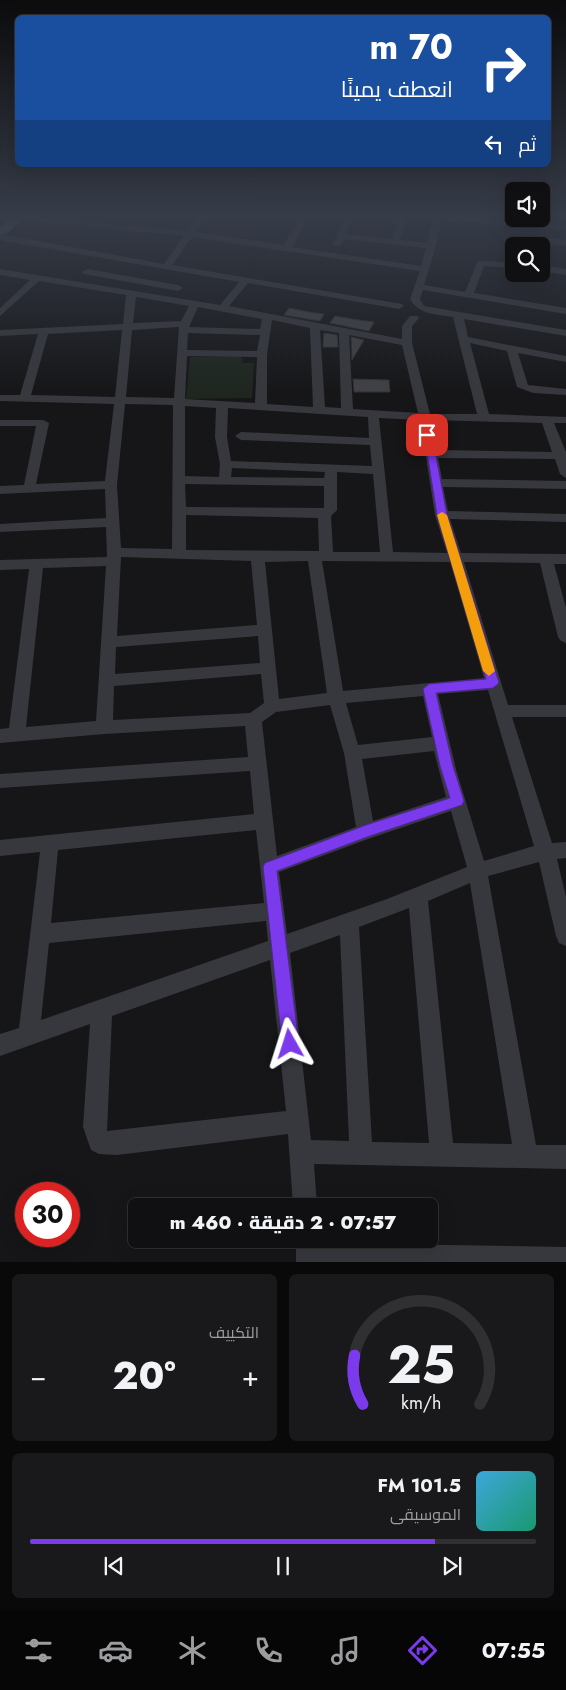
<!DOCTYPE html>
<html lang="ar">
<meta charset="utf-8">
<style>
:root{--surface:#101012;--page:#19191b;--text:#f1f3f6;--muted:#9c9d9f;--line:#303032;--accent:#7c3aed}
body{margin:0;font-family:Jost,Cairo,sans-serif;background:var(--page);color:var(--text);direction:rtl;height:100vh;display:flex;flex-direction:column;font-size:19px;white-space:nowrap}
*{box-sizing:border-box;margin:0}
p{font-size:16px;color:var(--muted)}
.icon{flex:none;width:28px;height:28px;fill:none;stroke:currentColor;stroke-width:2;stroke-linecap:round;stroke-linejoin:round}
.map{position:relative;height:1262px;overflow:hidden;direction:ltr}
.details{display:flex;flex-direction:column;gap:12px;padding:12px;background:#09090a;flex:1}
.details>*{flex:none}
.top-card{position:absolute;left:15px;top:15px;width:536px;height:152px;border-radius:8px;box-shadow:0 5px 20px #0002,0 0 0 1px var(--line);direction:rtl;background:#1a4fa0;color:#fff;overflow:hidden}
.fabs{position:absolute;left:505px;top:182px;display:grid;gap:10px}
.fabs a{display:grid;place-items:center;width:45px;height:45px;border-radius:8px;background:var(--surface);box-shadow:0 5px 20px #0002,0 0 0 1px var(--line);font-size:25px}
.speed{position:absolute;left:15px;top:1182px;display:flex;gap:10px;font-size:25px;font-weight:700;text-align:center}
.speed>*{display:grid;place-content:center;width:65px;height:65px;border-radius:50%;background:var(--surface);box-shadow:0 5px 20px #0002,0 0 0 1px var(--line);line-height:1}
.speed .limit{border:8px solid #d22;background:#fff;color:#111}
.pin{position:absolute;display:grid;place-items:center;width:42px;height:42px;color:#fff;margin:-21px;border-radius:10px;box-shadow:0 2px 8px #0006}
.me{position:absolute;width:55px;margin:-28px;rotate:354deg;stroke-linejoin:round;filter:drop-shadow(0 0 4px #0008)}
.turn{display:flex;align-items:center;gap:18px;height:105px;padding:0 15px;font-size:22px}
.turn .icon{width:65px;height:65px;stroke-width:2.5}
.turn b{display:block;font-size:35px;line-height:42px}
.then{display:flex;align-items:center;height:48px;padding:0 15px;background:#0003;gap:10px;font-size:19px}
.big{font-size:38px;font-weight:800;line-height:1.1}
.details .widget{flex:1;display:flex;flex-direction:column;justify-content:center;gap:8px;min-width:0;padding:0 18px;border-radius:8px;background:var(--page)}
.details .dial{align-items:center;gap:0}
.dial svg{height:130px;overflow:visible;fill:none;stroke:var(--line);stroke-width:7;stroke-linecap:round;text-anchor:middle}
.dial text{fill:var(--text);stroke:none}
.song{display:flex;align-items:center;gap:15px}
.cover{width:60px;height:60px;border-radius:8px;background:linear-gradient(135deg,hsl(200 70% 55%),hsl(160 70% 35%))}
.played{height:5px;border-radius:2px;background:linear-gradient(90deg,var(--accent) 80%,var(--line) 80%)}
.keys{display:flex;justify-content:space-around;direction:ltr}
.heat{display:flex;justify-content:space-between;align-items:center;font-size:28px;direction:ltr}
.details .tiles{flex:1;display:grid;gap:12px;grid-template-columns:1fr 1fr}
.widget:last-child{grid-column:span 2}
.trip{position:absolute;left:128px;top:1198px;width:310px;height:50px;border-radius:8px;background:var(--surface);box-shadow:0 5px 20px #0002,0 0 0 1px var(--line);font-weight:800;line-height:50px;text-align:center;direction:rtl}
.menu{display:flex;height:80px;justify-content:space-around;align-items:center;background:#060607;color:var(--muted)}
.menu .icon{width:35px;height:35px}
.menu .current{color:var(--accent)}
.menu b{font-size:22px;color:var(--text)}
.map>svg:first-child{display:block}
</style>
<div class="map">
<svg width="566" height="1263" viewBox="0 0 566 1263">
<rect width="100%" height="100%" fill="#161618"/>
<!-- green -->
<g fill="#1e261f">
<polygon points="152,216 199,216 189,229 180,231 143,226"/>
<polygon points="241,356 243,363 254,363 252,398 186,399 190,357"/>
</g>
<!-- building -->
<g fill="#404145" stroke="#303034">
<polygon points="289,308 309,312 324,314 320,321 284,315"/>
<polygon points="335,316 359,320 374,322 369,331 330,323"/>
<polygon points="324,333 337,335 338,347 323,347"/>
<polygon points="351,337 364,340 352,360"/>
<polygon points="353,379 389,380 390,392 354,392"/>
</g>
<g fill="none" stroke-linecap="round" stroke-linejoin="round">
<!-- minor -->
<g fill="#37383d" fill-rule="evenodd">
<path d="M 14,216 L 188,231 L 199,216 L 207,216 L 196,232 L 284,245 L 301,216 L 309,216 L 292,247 L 421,266 L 426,248 L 344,239 L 340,246 L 333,244 L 345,216 L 353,216 L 346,234 L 392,239 L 399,216 L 407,216 L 400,240 L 427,243 L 434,216 L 566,224 L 566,230 L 441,220 L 436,246 L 424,285 L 465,292 L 478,261 L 514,262 L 514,268 L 484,266 L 474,293 L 566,308 L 566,314 L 423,290 L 420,299 L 424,306 L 566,330 L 566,336 L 464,319 L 468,337 L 566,356 L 566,362 L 518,353 L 528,385 L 566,389 L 566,395 L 533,393 L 517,387 L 507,351 L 470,343 L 489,414 L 566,417 L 566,423 L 554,423 L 566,452 L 566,478 L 560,474 L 555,459 L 438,458 L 442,479 L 566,481 L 566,489 L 443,487 L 448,511 L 566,514 L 566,522 L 450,519 L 461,553 L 566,554 L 566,564 L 554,564 L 566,608 L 566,643 L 561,641 L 558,637 L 540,563 L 464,562 L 508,705 L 566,705 L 566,717 L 512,717 L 552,843 L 566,842 L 566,858 L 557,859 L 566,897 L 566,946 L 559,943 L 556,936 L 539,862 L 488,876 L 536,1145 L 566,1145 L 566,1169 L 314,1164 L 317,1206 L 293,1206 L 288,1134 L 117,1155 L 99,1154 L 91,1150 L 83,1127 L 90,1024 L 0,1056 L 0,1034 L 19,1028 L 40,852 L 0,856 L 0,840 L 254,814 L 250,771 L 0,788 L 0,774 L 248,757 L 245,726 L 104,734 L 0,743 L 0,729 L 9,728 L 29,569 L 0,570 L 0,560 L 107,557 L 106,527 L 0,532 L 0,524 L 106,518 L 105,489 L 0,494 L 0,486 L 24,485 L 36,426 L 0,426 L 0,420 L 43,420 L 49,423 L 36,484 L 105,481 L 114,404 L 0,401 L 0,395 L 20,395 L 38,334 L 0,336 L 0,330 L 123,324 L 126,295 L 39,281 L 0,316 L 0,308 L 30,280 L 0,275 L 0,269 L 220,305 L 239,282 L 0,240 L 0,234 L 164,264 L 184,236 L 17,220 ZM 192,237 L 420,271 L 410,299 C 419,315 436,314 453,317 L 477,414 L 430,414 L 412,343 L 412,326 L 419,318 L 418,316 L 410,316 L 402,326 L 402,339 L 229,306 L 248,283 L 399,309 L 404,306 L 402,304 L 172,265 ZM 136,297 L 189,306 L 181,321 L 133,323 ZM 198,307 L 262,319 L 260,329 L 189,327 ZM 272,320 L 310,328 L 313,407 L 267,404 L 267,354 ZM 179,327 L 174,398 L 126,397 L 132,330 ZM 122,330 L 115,397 L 31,395 L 48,334 ZM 320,330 L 339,333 L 341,408 L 325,407 ZM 188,333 L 260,335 L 257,351 L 187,350 ZM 349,335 L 402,345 L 418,413 L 353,409 ZM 187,356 L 257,357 L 255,403 L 185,399 ZM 125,404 L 173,405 L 172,549 L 121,548 L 117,485 ZM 185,406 L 216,408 L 215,437 L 220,464 L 219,477 L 185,476 ZM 228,408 L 368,417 L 369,438 L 241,432 L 235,436 L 241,440 L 370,445 L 372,466 L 231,461 L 227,437 ZM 379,418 L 420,420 L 425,451 L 423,454 L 426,457 L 435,515 L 447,553 L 393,552 ZM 431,420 L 542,423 L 552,452 L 437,450 ZM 232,468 L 325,472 L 324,478 L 231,477 ZM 337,472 L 373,474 L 380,552 L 333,552 L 331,516 L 337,510 ZM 185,484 L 324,486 L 324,508 L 186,507 ZM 186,515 L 318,518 L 319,551 L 186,550 ZM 121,557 L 251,561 L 257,625 L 117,636 ZM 308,561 L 327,693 L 279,699 L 265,562 ZM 322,561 L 450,562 L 484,678 L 343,691 ZM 106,566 L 96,721 L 26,727 L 43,568 ZM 258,636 L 260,663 L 115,674 L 116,647 ZM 261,674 L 264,703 L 250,713 L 113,720 L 114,686 ZM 488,690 L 534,846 L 484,861 L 457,773 L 438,694 ZM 423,696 L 432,737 L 358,745 L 346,703 ZM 330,705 L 344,753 L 356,827 L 277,856 L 262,722 L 276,712 ZM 434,751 L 446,797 L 373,821 L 362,759 ZM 451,811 L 467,867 L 387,899 L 287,934 L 279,872 L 368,839 ZM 256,830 L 264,903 L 51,923 L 58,850 ZM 470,883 L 512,1144 L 453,1143 L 428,901 ZM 409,908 L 429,1143 L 372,1142 L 359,927 ZM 266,921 L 268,941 L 41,1020 L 49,943 ZM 340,935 L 349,1141 L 311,1140 L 290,953 ZM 270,960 L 286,1111 L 107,1131 L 112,1016 Z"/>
<polygon points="531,236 566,240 566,246 528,241 528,237"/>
<polygon points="541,265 566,269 566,275 541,271"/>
<polygon points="87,269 178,285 183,288 178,291 84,274 82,272"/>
<polygon points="296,1239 320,1239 321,1243 566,1247 566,1263 296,1263"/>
</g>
<!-- highway -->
<polygon fill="#63666e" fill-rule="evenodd" points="10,216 22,216 23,218 9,232 0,235 0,227"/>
</g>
<!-- sky -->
<linearGradient id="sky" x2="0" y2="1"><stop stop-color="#0c0c0d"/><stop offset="0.55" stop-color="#363c48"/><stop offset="1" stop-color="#363c48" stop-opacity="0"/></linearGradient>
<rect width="566" height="393" fill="url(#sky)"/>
<!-- route -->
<polygon fill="#7c3aed" stroke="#51269a" points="424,433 432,435 447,515 499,683 493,688 436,693 453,766 464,801 462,805 367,837 277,871 299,1044 296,1050 290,1052 285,1050 282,1044 263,867 265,863 366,825 450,798 440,766 423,689 429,684 486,679 437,515"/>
<!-- slow -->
<polygon fill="#f59e0b" points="442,512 447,515 495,671 489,676 483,671 437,515"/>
</svg>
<div class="fabs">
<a><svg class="icon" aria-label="sound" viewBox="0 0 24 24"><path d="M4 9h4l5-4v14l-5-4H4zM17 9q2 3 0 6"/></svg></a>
<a><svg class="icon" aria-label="search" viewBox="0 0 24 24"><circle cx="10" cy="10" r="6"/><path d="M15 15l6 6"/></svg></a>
</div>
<div class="speed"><div class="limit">30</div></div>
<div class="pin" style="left:427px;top:435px;background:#d93025"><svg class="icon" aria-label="arrive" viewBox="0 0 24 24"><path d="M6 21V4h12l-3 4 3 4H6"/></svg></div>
<svg class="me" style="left:290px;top:1044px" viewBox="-20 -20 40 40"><path d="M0-17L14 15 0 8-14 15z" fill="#7c3aed" stroke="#fff" stroke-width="4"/></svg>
<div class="trip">07:57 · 2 دقيقة · 460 m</div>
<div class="top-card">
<div class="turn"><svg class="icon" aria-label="right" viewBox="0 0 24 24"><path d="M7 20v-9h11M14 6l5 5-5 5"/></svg><div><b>70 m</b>انعطف يمينًا</div></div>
<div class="then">ثم<svg class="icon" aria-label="left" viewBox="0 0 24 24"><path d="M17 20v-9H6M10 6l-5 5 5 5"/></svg></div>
</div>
</div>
<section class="details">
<div class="tiles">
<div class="widget dial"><svg viewBox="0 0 100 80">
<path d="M14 69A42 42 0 1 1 86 69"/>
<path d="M14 69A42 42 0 0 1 9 39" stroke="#7c3aed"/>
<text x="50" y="56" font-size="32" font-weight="700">25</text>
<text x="50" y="72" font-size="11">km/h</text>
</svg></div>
<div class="widget"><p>التكييف</p>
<div class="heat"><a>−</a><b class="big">20°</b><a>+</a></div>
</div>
<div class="widget">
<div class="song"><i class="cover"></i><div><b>101.5 FM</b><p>الموسيقى</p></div></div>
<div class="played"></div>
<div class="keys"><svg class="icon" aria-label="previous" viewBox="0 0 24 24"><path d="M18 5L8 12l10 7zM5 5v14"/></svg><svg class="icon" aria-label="pause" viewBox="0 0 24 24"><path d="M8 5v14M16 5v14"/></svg><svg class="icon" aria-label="next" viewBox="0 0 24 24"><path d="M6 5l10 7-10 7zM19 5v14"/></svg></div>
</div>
</div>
</section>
<nav class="menu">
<b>07:55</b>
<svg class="icon current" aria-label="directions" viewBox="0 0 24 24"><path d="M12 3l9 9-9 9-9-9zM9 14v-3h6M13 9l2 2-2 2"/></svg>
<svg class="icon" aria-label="music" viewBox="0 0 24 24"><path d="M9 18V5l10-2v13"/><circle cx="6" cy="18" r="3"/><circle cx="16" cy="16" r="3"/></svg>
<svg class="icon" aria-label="phone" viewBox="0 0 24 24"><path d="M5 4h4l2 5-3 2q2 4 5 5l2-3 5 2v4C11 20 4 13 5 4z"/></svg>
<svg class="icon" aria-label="climate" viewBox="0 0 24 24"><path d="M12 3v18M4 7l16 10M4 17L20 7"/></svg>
<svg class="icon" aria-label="car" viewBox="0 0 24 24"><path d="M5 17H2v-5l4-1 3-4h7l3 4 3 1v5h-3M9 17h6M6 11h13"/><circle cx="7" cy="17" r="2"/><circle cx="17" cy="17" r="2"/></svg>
<svg class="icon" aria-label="filters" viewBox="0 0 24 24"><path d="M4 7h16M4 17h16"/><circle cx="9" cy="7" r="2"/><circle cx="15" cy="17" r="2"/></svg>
</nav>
